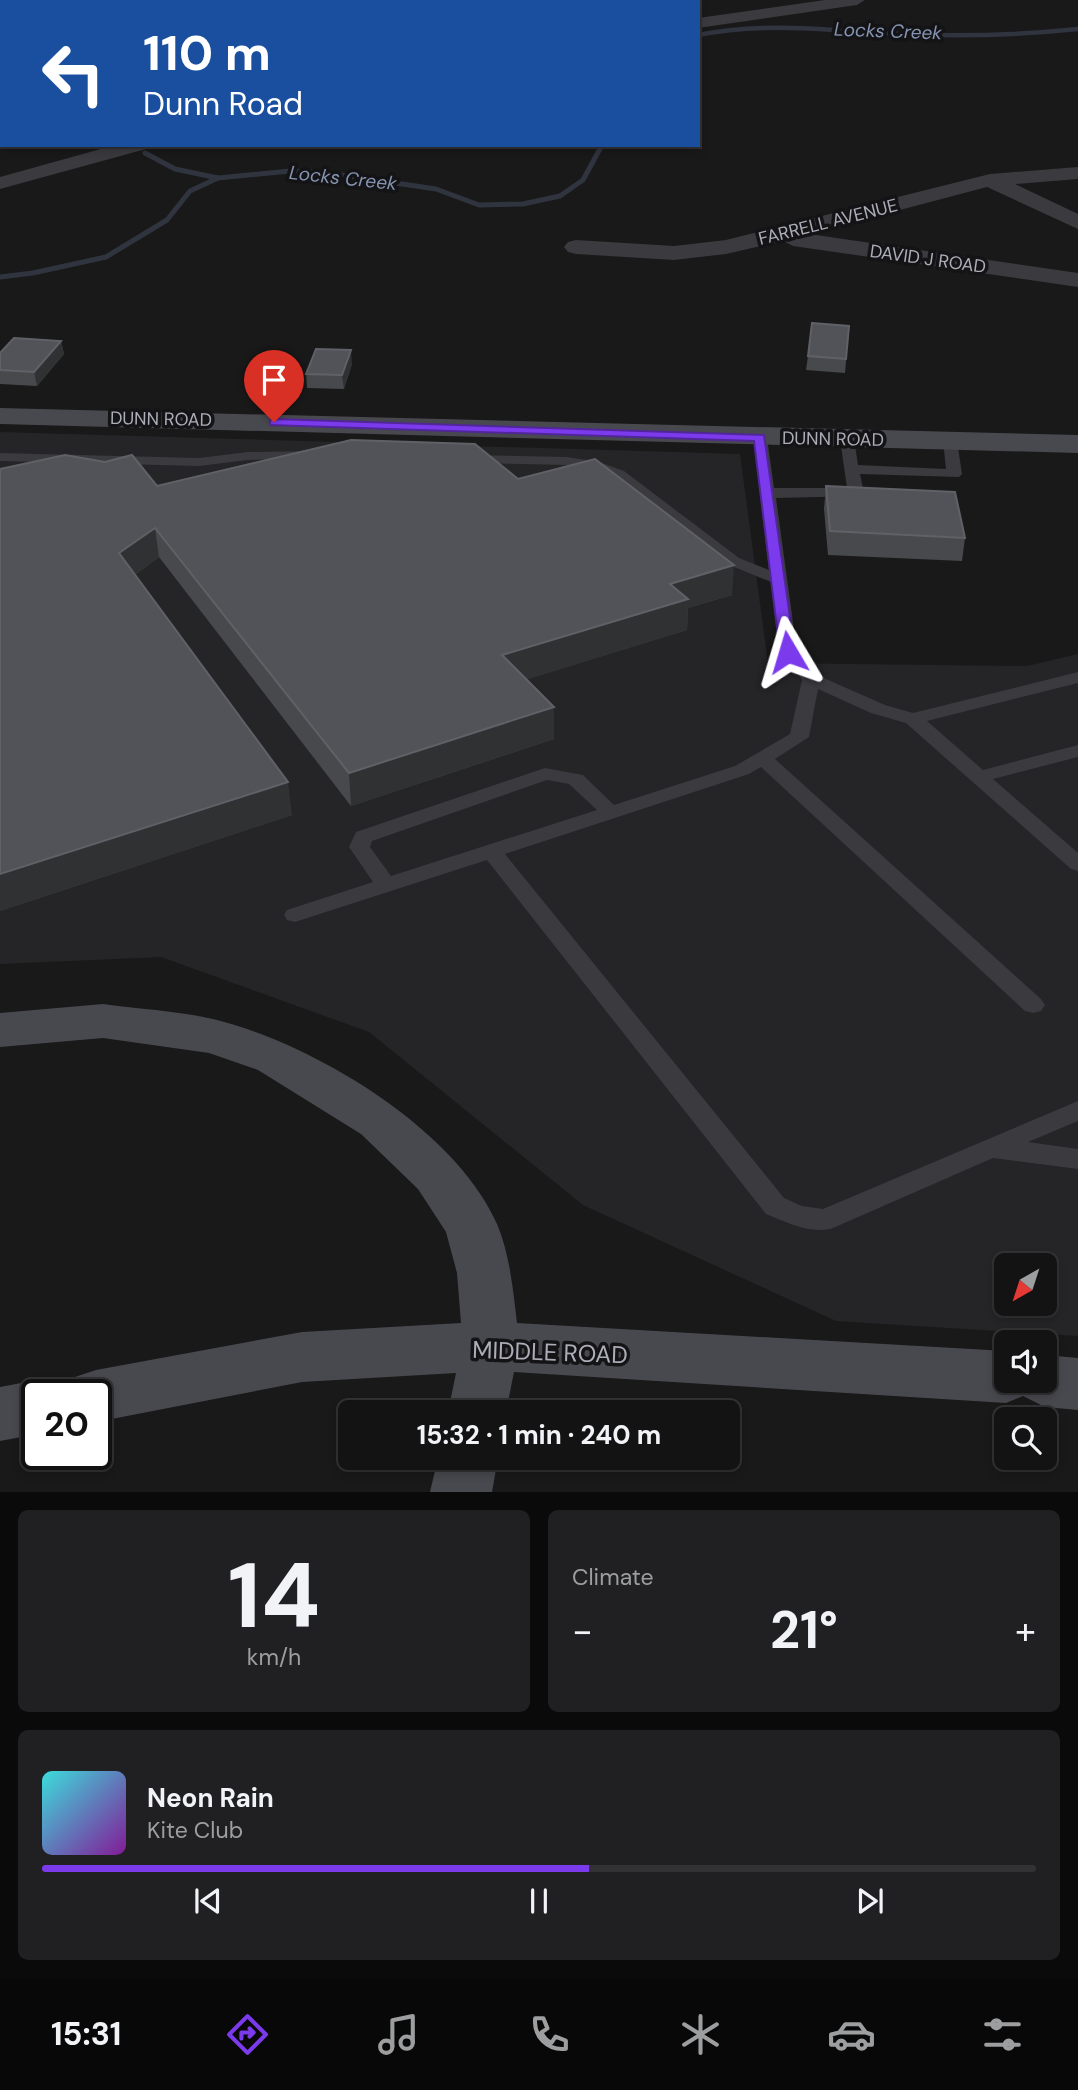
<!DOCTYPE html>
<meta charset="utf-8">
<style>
:root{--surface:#131314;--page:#202022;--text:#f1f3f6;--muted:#9d9ea0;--line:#323234;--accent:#7c3aed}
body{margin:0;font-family:"DM Sans",sans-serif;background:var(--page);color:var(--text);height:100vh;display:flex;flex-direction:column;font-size:26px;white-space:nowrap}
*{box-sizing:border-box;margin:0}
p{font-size:23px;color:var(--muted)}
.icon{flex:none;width:38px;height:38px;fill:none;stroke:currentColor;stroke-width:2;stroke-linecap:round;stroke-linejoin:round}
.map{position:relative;height:1492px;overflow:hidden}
.details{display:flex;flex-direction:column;gap:18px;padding:18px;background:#0a0a0b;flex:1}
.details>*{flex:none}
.guide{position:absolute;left:0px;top:0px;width:700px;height:147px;box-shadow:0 4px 10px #0003,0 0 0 2px var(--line);background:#1a4fa0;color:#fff;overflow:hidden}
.needle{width:46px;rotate:219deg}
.buttons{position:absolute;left:994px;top:1253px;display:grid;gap:14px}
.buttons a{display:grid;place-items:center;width:63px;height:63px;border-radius:10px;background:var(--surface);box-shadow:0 4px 10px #0003,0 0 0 2px var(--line);font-size:35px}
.speed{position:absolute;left:21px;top:1379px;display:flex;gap:14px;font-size:35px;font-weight:700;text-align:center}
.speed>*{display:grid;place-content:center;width:91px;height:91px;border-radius:50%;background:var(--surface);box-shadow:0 4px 10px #0003,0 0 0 2px var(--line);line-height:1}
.speed .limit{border:4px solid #111;border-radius:10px;background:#fff;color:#111}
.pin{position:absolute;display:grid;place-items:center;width:60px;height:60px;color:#fff;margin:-72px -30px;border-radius:50% 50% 50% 0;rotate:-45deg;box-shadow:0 0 7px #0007}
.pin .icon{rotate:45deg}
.me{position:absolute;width:77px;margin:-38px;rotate:353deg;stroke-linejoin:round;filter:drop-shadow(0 0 5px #0008)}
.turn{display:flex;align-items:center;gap:24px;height:147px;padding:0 28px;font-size:32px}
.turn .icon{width:91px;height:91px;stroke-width:2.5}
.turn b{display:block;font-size:49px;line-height:60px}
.big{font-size:52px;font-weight:700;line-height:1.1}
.details .tile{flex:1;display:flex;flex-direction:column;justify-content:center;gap:10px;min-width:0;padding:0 24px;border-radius:10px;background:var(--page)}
.details .dial{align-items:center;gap:0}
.dial b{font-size:91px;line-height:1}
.song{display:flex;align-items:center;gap:21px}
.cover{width:84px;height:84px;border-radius:10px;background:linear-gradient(135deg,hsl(180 70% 55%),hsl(290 70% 35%))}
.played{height:7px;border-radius:4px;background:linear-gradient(90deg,var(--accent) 55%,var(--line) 55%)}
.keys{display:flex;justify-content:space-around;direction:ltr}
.heat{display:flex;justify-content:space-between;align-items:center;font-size:38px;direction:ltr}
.details .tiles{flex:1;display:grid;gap:18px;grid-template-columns:1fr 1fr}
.tile:last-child{grid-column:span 2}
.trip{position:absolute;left:338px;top:1400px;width:402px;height:70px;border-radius:10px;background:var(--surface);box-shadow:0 4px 10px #0003,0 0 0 2px var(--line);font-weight:700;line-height:70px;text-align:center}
.menu{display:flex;height:112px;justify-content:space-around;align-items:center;background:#080808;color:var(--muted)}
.menu .icon{width:49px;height:49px}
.menu .selected{color:var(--accent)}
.menu b{font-size:32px;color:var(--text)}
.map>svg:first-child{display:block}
</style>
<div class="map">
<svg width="1078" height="1492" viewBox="0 0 1078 1492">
<rect width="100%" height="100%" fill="#19191a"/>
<!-- built -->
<path fill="#252527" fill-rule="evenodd" d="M 0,432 L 740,454 L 768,663 L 1027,666 L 1078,654 L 1078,1336 L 836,1321 L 583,1205 L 369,1032 L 161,957 L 0,964 ZM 1006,1265 L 1045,1265 L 1045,1304 L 1006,1304 Z"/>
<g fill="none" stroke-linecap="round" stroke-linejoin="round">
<!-- stream-far1 -->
<path stroke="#2f343e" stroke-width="4.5" d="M 698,35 C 766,21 832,31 901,34 C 960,37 1019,35 1078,29"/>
<!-- stream -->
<g stroke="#2f343e" stroke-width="5">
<polyline points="145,153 175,169 218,178"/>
<polyline points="0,277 33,273 106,257 167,220 190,191 218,178 290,171 321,172 436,189 479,205 523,204 560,196 583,180 602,145"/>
</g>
<!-- service -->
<g fill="#3a3a3f" fill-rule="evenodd">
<path d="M 760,433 L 767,437 L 774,488 L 847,488 L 840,439 L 842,436 L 852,436 L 854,439 L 858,465 L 946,469 L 943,441 L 950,437 L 957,441 L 962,474 L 959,477 L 860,474 L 864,493 L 861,496 L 776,498 L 797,651 L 817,675 L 885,705 L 913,713 L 1078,672 L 1078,683 L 927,721 L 983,770 L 1078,745 L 1078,757 L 993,779 L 1078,853 L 1078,871 L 1071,869 L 906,723 L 871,713 L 818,689 L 809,737 L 775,759 L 1041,999 L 1045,1005 L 1041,1011 L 1033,1013 L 1025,1011 L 761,767 L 749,774 L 505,854 L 784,1198 L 802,1206 L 823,1209 L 1078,1101 L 1078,1121 L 1028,1142 L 1078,1149 L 1078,1169 L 993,1158 L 833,1228 C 811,1235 786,1222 766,1214 L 487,860 L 295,922 L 287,920 L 284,915 L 287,910 L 373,882 L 349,847 L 356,832 L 545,768 L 583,775 L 614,805 L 735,766 L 790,734 L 802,680 L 779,652 L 771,582 L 727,564 L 614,477 L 591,469 L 567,465 L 469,463 L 462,459 L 469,455 L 567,457 L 599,462 L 624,471 L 739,558 L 769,570 L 753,437 ZM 547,780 L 569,784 L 597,810 L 391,876 L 370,847 L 372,841 Z"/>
<polygon points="313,451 320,455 318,458 248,460 199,466 0,461 0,453 199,458 248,452"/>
</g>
<!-- minor -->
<polygon fill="#3a3a3f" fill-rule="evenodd" points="1078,167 1078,179 1015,184 1078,214 1078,229 987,187 809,234 1078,273 1078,287 793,246 783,241 726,254 674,260 576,254 568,252 564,247 568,242 576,240 674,246 726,240 990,174"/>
<!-- tertiary -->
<g fill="#3a3a3f" fill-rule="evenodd">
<polygon points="825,0 865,0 857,5 698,28 698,18"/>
<polygon points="115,145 149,145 146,149 0,189 0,177"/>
</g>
<!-- secondary -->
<g fill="#48484f" fill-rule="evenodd">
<polygon points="0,408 1078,435 1078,453 0,424"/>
<path d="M 103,1004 C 139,1009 178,1011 213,1019 C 312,1043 455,1128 497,1224 C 510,1255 513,1290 517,1323 L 1006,1351 L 1006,1381 L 1045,1381 L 1045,1355 L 1078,1358 L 1078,1410 L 1045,1407 L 1023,1396 L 1006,1403 L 514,1372 L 506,1412 L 448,1412 L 456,1373 L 302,1382 L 96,1422 L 96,1395 L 67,1395 L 75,1377 L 96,1370 L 302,1332 L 461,1323 L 457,1273 L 446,1232 L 418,1189 L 361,1134 L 258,1070 L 209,1053 L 103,1038 L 0,1047 L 0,1013 Z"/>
<polygon points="37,1380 58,1388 61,1395 37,1395 37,1434 0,1441 0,1387"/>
<polygon points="438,1458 498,1458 492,1492 430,1492"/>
</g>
</g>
<!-- wall -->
<g fill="#48494c">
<polygon points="849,326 845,373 806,370 808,356"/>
<polygon points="61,341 64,354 37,386 0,384 0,353"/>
<polygon points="352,364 344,389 307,388 306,374"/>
<polygon points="518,479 732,595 688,608 687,630 527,679 554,707 554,739 351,806 159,557 135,575 292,815 0,911 157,486"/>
<polygon points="826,486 965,538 962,561 828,555 824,509"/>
</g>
<!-- shaded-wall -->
<g fill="#303133">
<polygon points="61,341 64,354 37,386 34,372"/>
<polygon points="351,350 352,364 344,389 342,375"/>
<polygon points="155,528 159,557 124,583 119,553"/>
<polygon points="734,565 732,595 688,608 687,630 503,687 502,655 670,584"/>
<polygon points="554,707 554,739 351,806 349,773"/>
<polygon points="288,782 292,815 0,911 0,874"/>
</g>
<!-- building -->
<g fill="#525358" stroke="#606167" stroke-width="2">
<polygon points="812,323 849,326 846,359 808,356"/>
<polygon points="14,338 61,341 34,372 0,370 0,353"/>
<polygon points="316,349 351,350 342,375 306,374"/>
<polygon points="351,440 475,444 518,479 595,459 734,565 670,584 688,599 502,655 554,707 349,773 155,528 119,553 288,782 0,874 0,469 65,455 105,462 132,455 157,486"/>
<polygon points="826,486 955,492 965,538 830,531"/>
</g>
<!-- route -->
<polygon fill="#7c3aed" stroke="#51269a" stroke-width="2" points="274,419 764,435 795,652 788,656 780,652 754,441 270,425 270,420"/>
<g text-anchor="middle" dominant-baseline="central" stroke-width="7" stroke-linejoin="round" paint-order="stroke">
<!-- far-street labels -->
<g font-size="18" fill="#acadb9" stroke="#141315">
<text transform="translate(828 222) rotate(-14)">FARRELL AVENUE</text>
<text transform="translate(928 259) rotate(8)">DAVID J ROAD</text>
<text transform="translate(161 419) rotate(1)">DUNN ROAD</text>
<text transform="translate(833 439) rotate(1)">DUNN ROAD</text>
</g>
<!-- far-water labels -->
<g font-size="19" font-style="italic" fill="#8594b2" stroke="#141315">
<text transform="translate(888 31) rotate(2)">Locks Creek</text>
<text transform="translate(343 178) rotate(6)">Locks Creek</text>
</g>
<!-- near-street labels -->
<g font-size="24" fill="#acadb9" stroke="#141315">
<text transform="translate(550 1352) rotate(2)">MIDDLE ROAD</text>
</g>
</g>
</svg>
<div class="buttons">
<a><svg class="needle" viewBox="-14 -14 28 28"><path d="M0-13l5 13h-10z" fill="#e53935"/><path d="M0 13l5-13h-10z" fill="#9d9ea0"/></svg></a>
<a><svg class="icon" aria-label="sound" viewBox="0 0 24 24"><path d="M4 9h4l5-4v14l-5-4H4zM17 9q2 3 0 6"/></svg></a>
<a><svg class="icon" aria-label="search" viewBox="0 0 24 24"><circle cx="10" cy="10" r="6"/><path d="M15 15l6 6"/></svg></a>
</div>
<div class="speed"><div class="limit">20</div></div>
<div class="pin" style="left:274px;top:422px;background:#d93025"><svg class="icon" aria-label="arrive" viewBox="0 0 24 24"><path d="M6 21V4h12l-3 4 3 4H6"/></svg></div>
<svg class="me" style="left:788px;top:652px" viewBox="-20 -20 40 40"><path d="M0-17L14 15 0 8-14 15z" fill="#7c3aed" stroke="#fff" stroke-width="4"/></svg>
<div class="trip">15:32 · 1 min · 240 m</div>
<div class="guide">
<div class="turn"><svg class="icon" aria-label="left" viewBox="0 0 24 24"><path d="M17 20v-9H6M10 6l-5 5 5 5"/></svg><div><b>110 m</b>Dunn Road</div></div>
</div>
</div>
<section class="details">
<div class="tiles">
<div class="tile dial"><b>14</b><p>km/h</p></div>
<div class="tile"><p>Climate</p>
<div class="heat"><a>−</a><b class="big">21°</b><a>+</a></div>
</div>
<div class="tile">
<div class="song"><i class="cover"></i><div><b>Neon Rain</b><p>Kite Club</p></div></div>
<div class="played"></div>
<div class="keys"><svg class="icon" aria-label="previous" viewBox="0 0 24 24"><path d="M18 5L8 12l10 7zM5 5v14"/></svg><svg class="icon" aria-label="pause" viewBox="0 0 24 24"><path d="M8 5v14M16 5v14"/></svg><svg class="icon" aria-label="next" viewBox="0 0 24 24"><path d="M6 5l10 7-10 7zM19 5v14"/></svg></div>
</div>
</div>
</section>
<nav class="menu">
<b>15:31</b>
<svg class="icon selected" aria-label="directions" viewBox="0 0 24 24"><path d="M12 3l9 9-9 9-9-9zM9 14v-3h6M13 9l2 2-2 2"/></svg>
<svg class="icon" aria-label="music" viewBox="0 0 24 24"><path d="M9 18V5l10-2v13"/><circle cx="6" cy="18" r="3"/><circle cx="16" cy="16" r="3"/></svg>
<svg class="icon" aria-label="phone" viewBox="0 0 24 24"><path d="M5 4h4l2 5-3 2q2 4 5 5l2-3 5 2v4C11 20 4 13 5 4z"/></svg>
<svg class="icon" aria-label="climate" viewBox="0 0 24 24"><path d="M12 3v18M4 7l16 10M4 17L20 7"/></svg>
<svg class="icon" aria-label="car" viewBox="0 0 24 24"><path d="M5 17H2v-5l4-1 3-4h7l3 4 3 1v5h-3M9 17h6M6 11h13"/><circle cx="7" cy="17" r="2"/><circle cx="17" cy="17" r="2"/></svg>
<svg class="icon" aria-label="filters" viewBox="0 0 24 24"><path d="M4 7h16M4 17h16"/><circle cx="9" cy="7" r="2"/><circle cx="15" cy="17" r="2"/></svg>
</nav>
